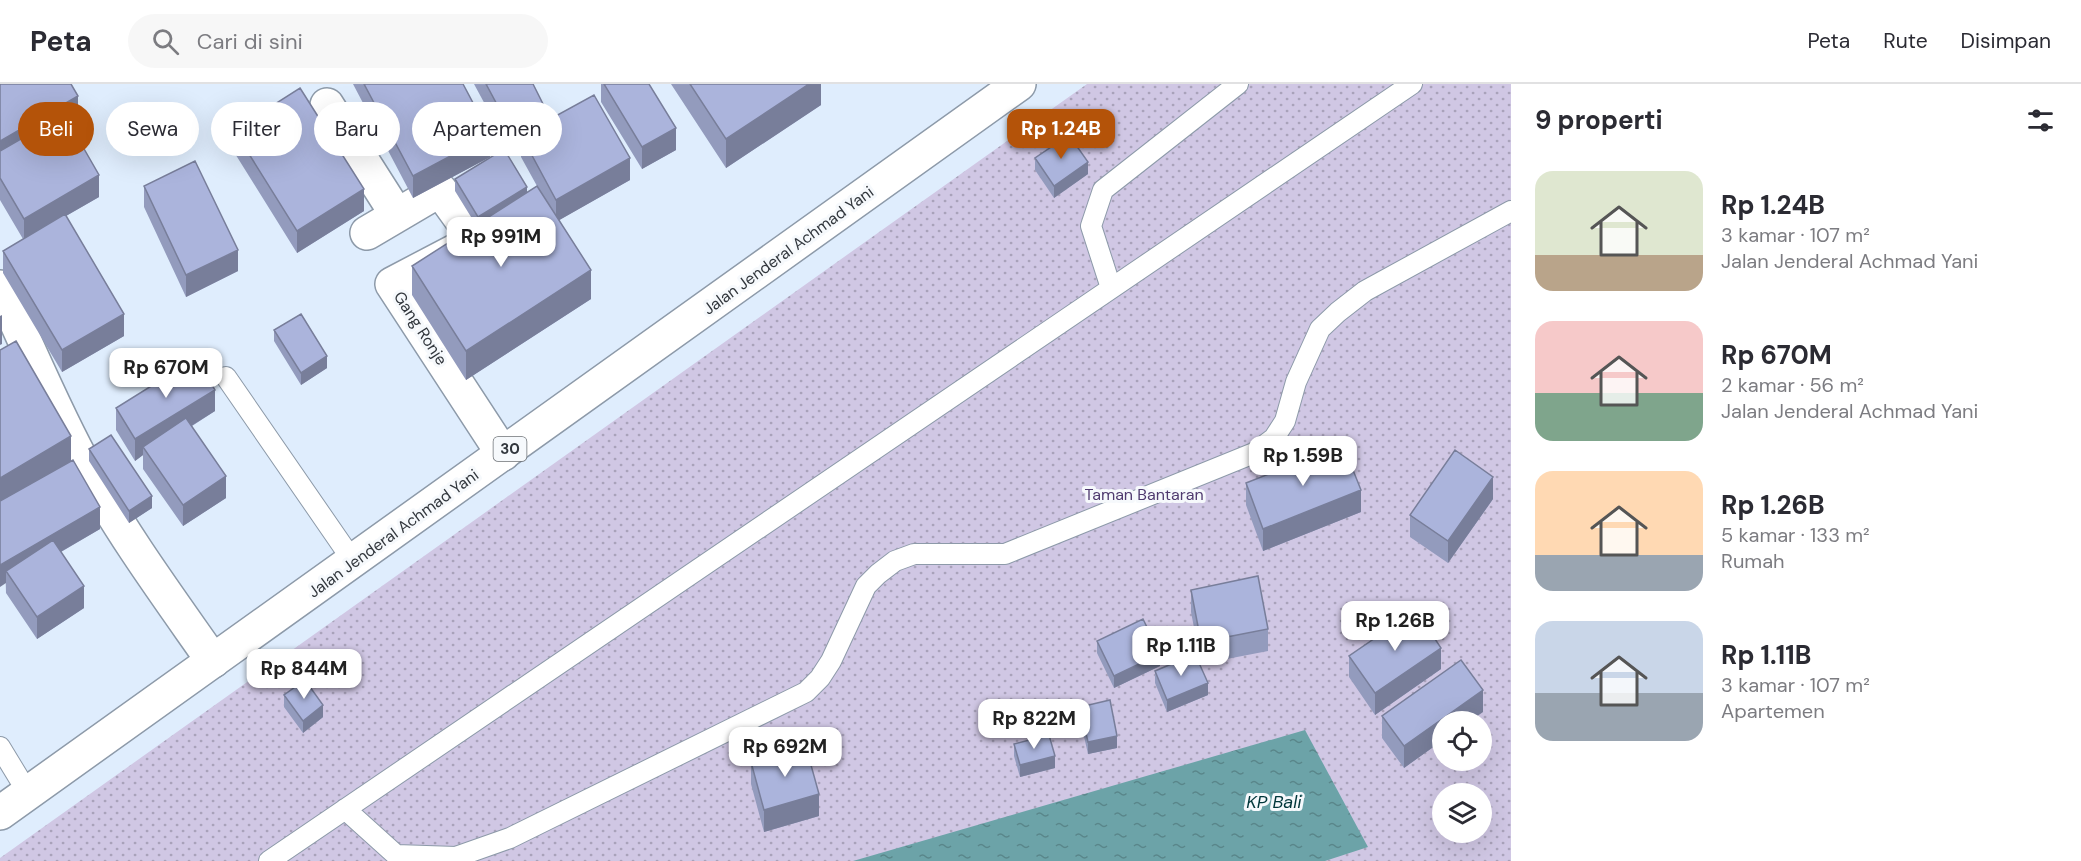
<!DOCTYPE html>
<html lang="id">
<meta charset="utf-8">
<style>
body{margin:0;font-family:"DM Sans",sans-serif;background:#f7f7f7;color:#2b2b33;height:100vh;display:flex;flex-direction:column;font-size:22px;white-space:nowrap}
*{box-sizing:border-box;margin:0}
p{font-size:20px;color:#7c7c81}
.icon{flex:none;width:33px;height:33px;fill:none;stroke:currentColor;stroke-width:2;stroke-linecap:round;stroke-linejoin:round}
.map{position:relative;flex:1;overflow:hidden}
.side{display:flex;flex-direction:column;background:#fff;width:570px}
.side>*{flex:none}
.hud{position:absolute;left:18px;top:18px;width:570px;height:54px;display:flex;gap:12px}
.tools{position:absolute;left:1432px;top:627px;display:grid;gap:12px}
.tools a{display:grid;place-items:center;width:60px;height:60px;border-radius:50%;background:#fff;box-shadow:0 6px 24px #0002;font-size:30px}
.price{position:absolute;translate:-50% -51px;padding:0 14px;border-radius:12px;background:#fff;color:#222;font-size:20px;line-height:39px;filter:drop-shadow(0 2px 3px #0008)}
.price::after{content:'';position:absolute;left:50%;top:36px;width:18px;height:14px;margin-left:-9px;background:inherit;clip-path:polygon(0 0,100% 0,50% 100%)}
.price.current{background:#b45309;color:#fff}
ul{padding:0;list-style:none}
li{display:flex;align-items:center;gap:18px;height:150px;padding:0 24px}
li span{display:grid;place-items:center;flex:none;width:168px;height:120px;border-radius:18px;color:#555}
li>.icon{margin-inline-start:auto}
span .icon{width:72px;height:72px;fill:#fffc;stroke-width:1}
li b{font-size:26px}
h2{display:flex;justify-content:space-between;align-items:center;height:72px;padding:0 24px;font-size:26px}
.tag{padding:0 21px;border-radius:27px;background:#fff;box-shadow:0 6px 24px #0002;font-size:21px;line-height:54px}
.tag.current{background:#b45309;color:#fff}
header{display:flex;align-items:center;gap:36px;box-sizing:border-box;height:84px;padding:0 30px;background:#fff;border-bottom:2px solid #e1e1e2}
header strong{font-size:28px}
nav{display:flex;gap:33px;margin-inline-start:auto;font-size:21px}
.search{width:420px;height:54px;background:#f7f7f7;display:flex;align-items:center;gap:15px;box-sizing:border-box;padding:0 21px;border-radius:33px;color:#7c7c81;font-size:22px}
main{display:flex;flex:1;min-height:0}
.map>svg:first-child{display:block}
</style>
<header>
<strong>Peta</strong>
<div class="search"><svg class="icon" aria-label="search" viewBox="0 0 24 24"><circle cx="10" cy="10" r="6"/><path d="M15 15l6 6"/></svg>Cari di sini</div>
<nav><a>Peta</a><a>Rute</a><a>Disimpan</a></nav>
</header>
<main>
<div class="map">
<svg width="1511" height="777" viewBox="0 0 1511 777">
<defs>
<pattern id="grass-dots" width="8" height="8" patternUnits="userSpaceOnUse" patternTransform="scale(1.5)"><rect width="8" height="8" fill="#d0c7e4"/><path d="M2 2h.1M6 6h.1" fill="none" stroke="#a9a2ba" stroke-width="1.8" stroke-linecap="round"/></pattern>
<pattern id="water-ripples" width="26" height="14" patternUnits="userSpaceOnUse" patternTransform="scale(1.5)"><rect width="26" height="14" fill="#6ca3a8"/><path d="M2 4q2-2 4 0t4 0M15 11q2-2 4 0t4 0" fill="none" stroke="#59868a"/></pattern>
</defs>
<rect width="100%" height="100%" fill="#dfedfd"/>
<!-- grass -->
<path fill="url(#grass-dots)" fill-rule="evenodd" d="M 1087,0 L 1511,0 L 1511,777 L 0,777 L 0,774 ZM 1443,638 L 1482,638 L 1482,676 L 1443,676 ZM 1443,710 L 1482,710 L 1482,748 L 1443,748 Z"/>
<!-- water -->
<path fill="url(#water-ripples)" d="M 1305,646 L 1368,763 L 1325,777 L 853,777 Z"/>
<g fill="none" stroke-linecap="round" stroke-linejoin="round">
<!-- service casing -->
<g stroke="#8d9aa9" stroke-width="22">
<path id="service" d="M 1111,204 L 1091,142 L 1103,106 L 1238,0
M 226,293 L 353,477
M 0,663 L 28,709
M 345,725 L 396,771 L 456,773 L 510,754 L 806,608 L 820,594 L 831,577 L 866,502 L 878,490 L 895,477 L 914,470 L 1005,470 L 1254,369 L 1274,354 L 1285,337 L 1296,298 L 1320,245 L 1338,228 L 1365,207 L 1511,127
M 269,777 L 1412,0"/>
</g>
<!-- minor casing -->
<g stroke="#8d9aa9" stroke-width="36">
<path id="minor" d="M 327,21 L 397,131
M 367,149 L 440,106 L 476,156 L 392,200 L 503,370
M 0,203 C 29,264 54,327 87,386 C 124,453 169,514 213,577"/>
</g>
<!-- trunk casing -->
<g stroke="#8d9aa9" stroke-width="36">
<path id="trunk" d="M 0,729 L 1019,0"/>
</g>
<!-- service -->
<use href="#service" stroke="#fff" stroke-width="20"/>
<!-- minor -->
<use href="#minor" stroke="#fff" stroke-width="33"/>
<!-- trunk -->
<use href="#trunk" stroke="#fff" stroke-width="33"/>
</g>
<!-- wall -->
<path fill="#939bbd" d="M 0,0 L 78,34 L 69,39 L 99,113 L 66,132 L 124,252 L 62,288 L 3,189 L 3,167 L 23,155 L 0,116 Z
M 353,0 L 463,0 L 490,73 L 413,114 Z
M 474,0 L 533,0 L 543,39 L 630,96 L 559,136 L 591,215 L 466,296 L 412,211 L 412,182 L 476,141 L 455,107 L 455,95 L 527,108 L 537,102 L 521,73 L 521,54 L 507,61 Z
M 601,0 L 649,0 L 676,66 L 642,85 L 601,18 Z
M 671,0 L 821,0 L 821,21 L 726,84 Z
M 234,46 L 364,127 L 297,169 L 234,68 Z
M 1035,74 L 1088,90 L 1054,114 L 1035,86 Z
M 144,102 L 238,187 L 186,213 L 144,123 Z
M 274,246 L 327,284 L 301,301 L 274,257 Z
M 0,266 L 71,377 L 100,445 L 61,468 L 84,524 L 37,555 L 6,509 Z
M 116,324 L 215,327 L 192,342 L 226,414 L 183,442 L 143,385 L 143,371 L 135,377 L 116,346 Z
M 89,365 L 152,424 L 129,439 L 89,377 Z
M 1246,399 L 1361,428 L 1263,467 L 1246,421 Z
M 1493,415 L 1448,479 L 1410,453 L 1410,431 Z
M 1191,506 L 1268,545 L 1268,567 L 1201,580 L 1191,528 Z
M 1097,557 L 1160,582 L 1114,604 L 1097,569 Z
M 1349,572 L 1441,585 L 1375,631 L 1349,593 Z
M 1155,587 L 1208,611 L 1167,628 L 1155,599 Z
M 284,611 L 323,633 L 303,649 L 284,623 Z
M 1080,623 L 1117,664 L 1088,670 L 1080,635 Z
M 1483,628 L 1443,638 L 1443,656 L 1404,684 L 1382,654 L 1382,632 Z
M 1014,660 L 1055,684 L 1020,693 L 1014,672 Z
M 751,678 L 819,732 L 764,748 L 751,700 Z"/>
<!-- shaded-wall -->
<path fill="#787e9a" d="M 809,0 L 821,0 L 821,21 L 726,84 L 726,55 Z
M 78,12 L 78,34 L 0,79 L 0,57 Z
M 543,20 L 543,42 L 521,51 L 521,54 L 507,61 L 507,39 Z
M 676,44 L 676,66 L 642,85 L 642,63 Z
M 490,51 L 490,73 L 413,114 L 413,92 Z
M 630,74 L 630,96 L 556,138 L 556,116 Z
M 1088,78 L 1088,90 L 1054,114 L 1054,102 Z
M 99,91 L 99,113 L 24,156 L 24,135 Z
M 527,103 L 527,115 L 478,145 L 478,133 Z
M 364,105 L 364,127 L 297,169 L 297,147 Z
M 238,166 L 238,187 L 186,213 L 186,191 Z
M 591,186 L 591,215 L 466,296 L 466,267 Z
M 124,230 L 124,252 L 62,288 L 62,266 Z
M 2,231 L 2,260 L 0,261 L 0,232 Z
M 327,272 L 327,284 L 301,301 L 301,289 Z
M 215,306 L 215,327 L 148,369 L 143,363 L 143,371 L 135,377 L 135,355 Z
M 71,352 L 71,381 L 0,423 L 0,394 Z
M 226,392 L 226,414 L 183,442 L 183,421 Z
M 1493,393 L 1493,415 L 1448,479 L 1448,457 Z
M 1361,406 L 1361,428 L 1263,467 L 1263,445 Z
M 152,412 L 152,424 L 129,439 L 129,427 Z
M 100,423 L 100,445 L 12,496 L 6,487 L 6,499 L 0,503 L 0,481 Z
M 84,502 L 84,524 L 37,555 L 37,533 Z
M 1441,564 L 1441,585 L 1375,631 L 1375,609 Z
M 1160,570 L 1160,582 L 1114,604 L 1114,592 Z
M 1208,599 L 1208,611 L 1167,628 L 1167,616 Z
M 1483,606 L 1483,628 L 1469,638 L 1443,638 L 1443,656 L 1404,684 L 1404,662 Z
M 323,621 L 323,633 L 303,649 L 303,637 Z
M 1117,652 L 1117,664 L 1088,670 L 1088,658 Z
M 1055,672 L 1055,684 L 1020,693 L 1020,681 Z
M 819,710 L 819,732 L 764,748 L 764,726 Z"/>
<!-- building -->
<path fill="#abb4dc" stroke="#787e9a" stroke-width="1.5" d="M 0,0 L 71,0 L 78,12 L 0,57 Z
M 364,0 L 463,0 L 490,51 L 413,92 Z
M 486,0 L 533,0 L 543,20 L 507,39 Z
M 604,0 L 649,0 L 676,44 L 642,63 Z
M 690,0 L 809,0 L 726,55 Z
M 300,4 L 364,105 L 297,147 L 234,46 Z
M 594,11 L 630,74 L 556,116 L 521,51 Z
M 64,30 L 99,91 L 24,135 L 0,94 L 0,67 Z
M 1069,51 L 1088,78 L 1054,102 L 1035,74 Z
M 504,65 L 527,103 L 478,133 L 455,95 Z
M 195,77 L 238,166 L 186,191 L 144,102 Z
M 537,102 L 591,186 L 466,267 L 412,182 Z
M 65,130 L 124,230 L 62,266 L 3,167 Z
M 301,230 L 327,272 L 301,289 L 274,246 Z
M 16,257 L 71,352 L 0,394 L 0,266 Z
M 196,274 L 215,306 L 135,355 L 116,324 Z
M 186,334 L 226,392 L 183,421 L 143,363 Z
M 111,351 L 152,412 L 129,427 L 89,365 Z
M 1343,361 L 1361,406 L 1263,445 L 1246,399 Z
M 1455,366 L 1493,393 L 1448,457 L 1410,431 Z
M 73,376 L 100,423 L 0,481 L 0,417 Z
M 53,456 L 84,502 L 37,533 L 6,487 Z
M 1258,492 L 1268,545 L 1201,558 L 1191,506 Z
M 1416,526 L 1441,564 L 1375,609 L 1349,572 Z
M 1143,535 L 1160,570 L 1114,592 L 1097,557 Z
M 1195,570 L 1208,599 L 1167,616 L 1155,587 Z
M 1461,576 L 1483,606 L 1404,662 L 1382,632 Z
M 305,596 L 323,621 L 303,637 L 284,611 Z
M 1110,616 L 1117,652 L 1088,658 L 1080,623 Z
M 1049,651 L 1055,672 L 1020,681 L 1014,660 Z
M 806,663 L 819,710 L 764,726 L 751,678 Z"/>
<g text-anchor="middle" stroke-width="6" stroke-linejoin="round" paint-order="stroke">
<!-- shield labels -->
<rect fill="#f6f9fc" stroke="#6d7176" stroke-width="1.5" x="493.5" y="353" width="33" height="24" rx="4.5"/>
<g font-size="15" font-weight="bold" fill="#32373d">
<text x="510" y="370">30</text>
</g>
<!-- street labels -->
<g font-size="16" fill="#32373d" stroke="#f6f9fc">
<text transform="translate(788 166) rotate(-36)" y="6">Jalan Jenderal Achmad Yani</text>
<text transform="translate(421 244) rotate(57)" y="6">Gang Ronje</text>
<text transform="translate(393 449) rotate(-36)" y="6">Jalan Jenderal Achmad Yani</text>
</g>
<!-- park labels -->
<g font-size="16" fill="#4f3a6f" stroke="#f6f9fc">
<text x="1144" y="416">Taman Bantaran</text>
</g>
<!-- water labels -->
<g font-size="18" font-style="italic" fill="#00363a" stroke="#f6f9fc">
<text x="1274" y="724">KP Bali</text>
</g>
</g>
</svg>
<div class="tools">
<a><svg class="icon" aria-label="locate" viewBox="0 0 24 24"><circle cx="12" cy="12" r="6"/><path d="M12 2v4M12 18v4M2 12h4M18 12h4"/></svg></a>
<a><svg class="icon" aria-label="layers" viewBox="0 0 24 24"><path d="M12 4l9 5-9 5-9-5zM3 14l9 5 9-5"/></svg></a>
</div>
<b class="price current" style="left:1061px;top:76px">Rp 1.24B</b>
<b class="price" style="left:501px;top:184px">Rp 991M</b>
<b class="price" style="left:166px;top:315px">Rp 670M</b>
<b class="price" style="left:1303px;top:403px">Rp 1.59B</b>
<b class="price" style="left:1395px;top:568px">Rp 1.26B</b>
<b class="price" style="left:1181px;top:593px">Rp 1.11B</b>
<b class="price" style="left:304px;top:616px">Rp 844M</b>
<b class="price" style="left:1034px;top:666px">Rp 822M</b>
<b class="price" style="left:785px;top:694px">Rp 692M</b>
<div class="hud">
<a class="tag current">Beli</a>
<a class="tag">Sewa</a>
<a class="tag">Filter</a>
<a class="tag">Baru</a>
<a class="tag">Apartemen</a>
</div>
</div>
<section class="side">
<h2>9 properti<svg class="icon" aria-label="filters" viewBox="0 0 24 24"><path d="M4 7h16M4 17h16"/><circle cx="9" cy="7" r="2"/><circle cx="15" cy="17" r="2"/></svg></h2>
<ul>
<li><span style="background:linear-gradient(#dfe7d0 70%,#b9a48a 0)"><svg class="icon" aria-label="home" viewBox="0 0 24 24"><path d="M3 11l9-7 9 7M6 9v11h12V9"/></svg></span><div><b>Rp 1.24B</b><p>3 kamar · 107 m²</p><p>Jalan Jenderal Achmad Yani</p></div></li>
<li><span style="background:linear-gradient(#f6c9c9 60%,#7fa58c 0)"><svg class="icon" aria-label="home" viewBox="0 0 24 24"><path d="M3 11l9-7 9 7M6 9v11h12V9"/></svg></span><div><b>Rp 670M</b><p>2 kamar · 56 m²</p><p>Jalan Jenderal Achmad Yani</p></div></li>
<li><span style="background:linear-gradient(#ffd9b3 70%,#9aa5b1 0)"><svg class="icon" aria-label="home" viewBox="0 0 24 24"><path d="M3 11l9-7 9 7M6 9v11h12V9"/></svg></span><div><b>Rp 1.26B</b><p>5 kamar · 133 m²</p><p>Rumah</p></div></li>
<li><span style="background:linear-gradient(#c9d6e8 60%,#9aa5b1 0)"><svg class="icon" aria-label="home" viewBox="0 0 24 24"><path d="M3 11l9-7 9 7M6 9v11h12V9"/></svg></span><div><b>Rp 1.11B</b><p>3 kamar · 107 m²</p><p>Apartemen</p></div></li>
</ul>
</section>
</main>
